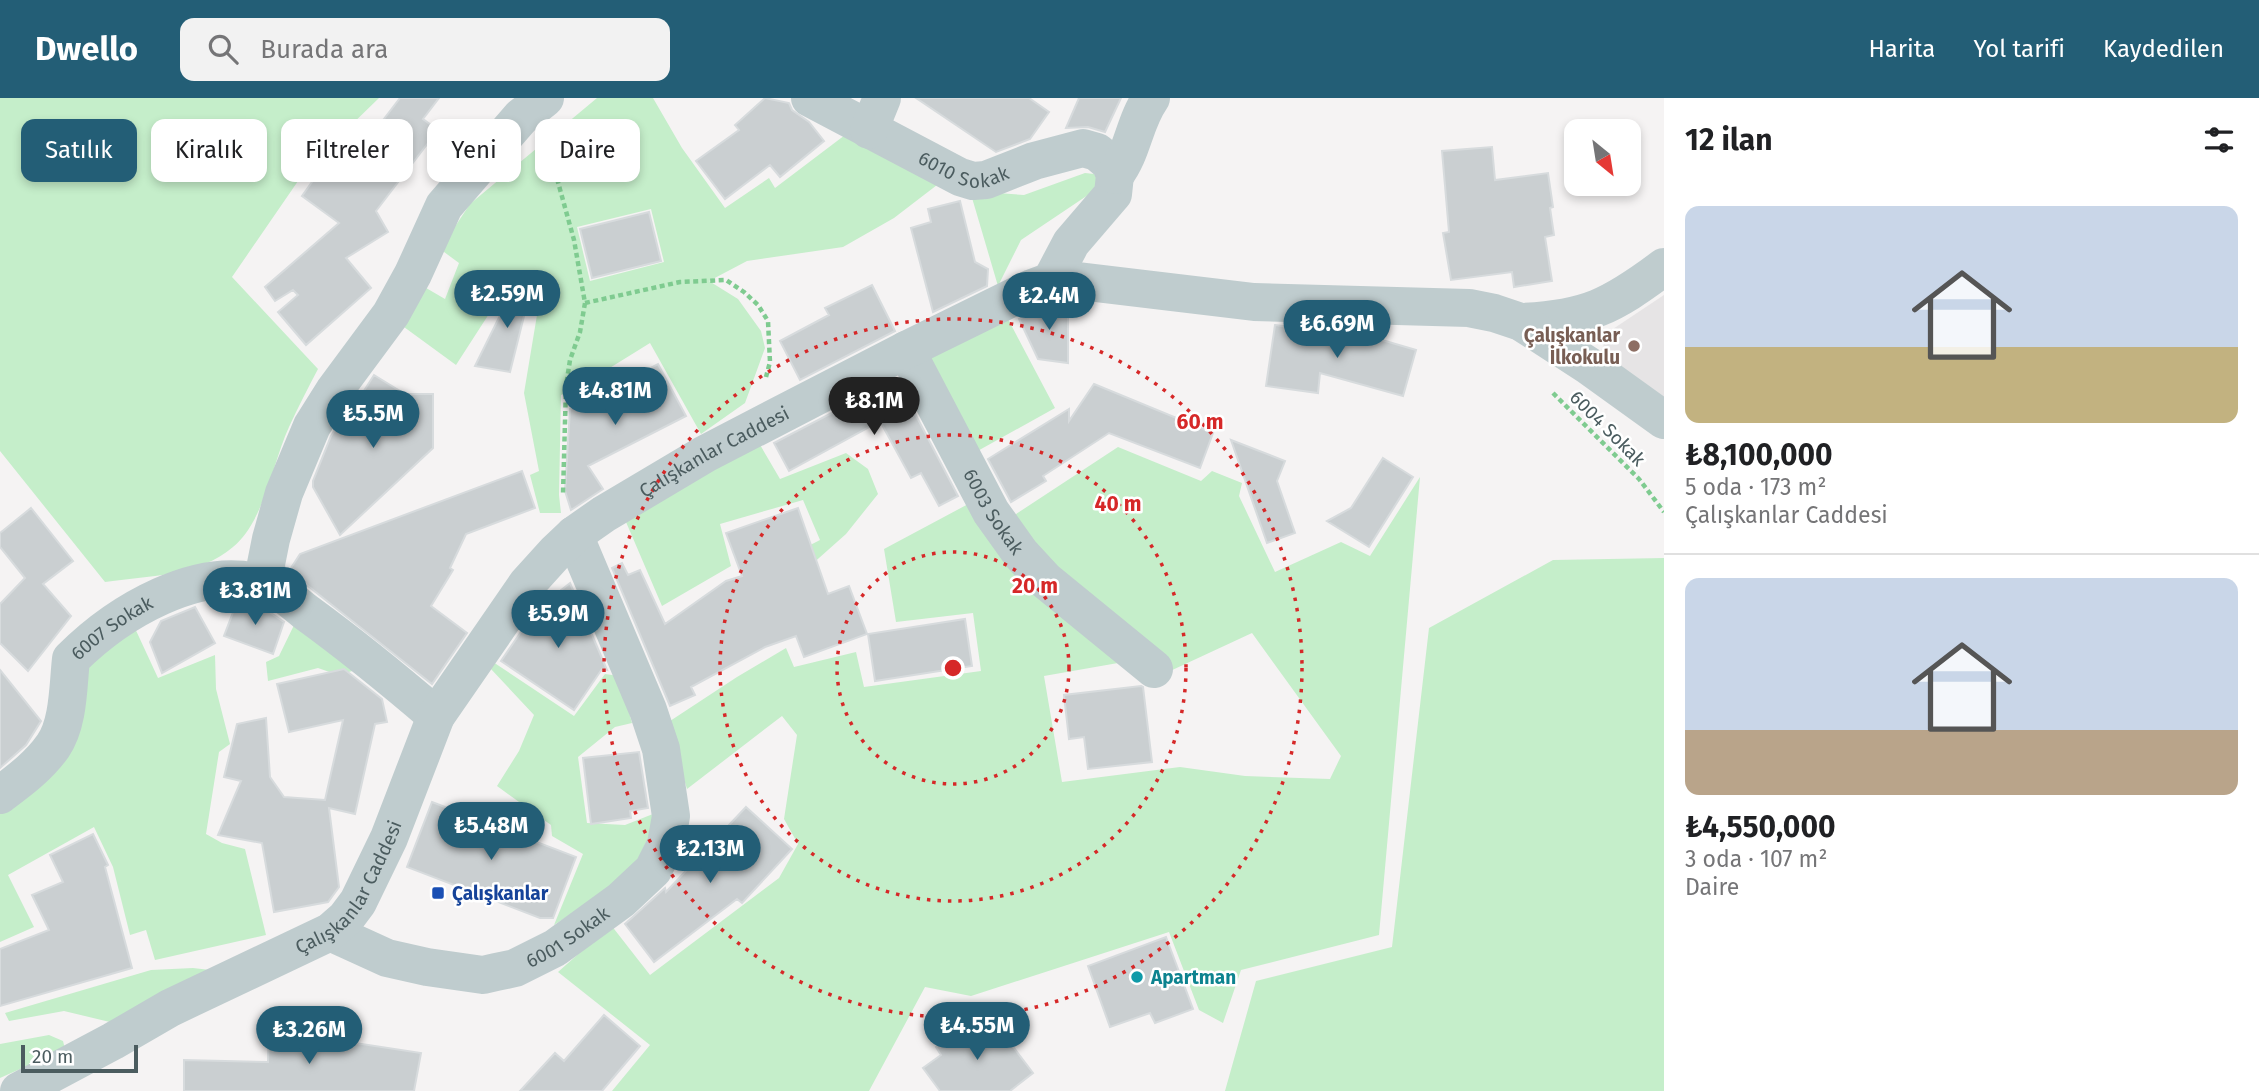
<!DOCTYPE html>
<html lang="tr">
<meta charset="utf-8">
<style>
body{margin:0;font-family:"Fira Sans",sans-serif;background:#f2f2f2;color:#202124;height:100vh;display:flex;flex-direction:column;font-size:26px;white-space:nowrap}
*{box-sizing:border-box;margin:0}
p{font-size:23px;color:#757577}
.icon{flex:none;width:38px;height:38px;fill:none;stroke:currentColor;stroke-width:2;stroke-linecap:round;stroke-linejoin:round}
.map{position:relative;flex:1;overflow:hidden}
.side{display:flex;flex-direction:column;background:#fff;width:595px}
.side>*{flex:none}
.guide{position:absolute;left:21px;top:21px;width:665px;height:63px;display:flex;gap:14px}
.needle{width:46px;rotate:150deg}
.buttons{position:absolute;left:1564px;top:21px;display:grid;gap:14px}
.buttons a{display:grid;place-items:center;width:77px;height:77px;border-radius:14px;background:#fff;box-shadow:0 4px 10px #0003;font-size:35px}
.scale{position:absolute;left:21px;bottom:18px;width:117px;box-sizing:border-box;padding-left:7px;border:4px solid #4b5c5f;border-top:0;font-size:19px;line-height:24px;white-space:nowrap;color:#4b5c5f;-webkit-text-stroke:5px #fff;paint-order:stroke}
.price{position:absolute;translate:-50% -60px;padding:0 16px;border-radius:24px;background:#235e76;color:#fff;font-size:23px;line-height:46px;filter:drop-shadow(0 2px 4px #0008)}
.price::after{content:'';position:absolute;left:50%;top:42px;width:21px;height:16px;margin-left:-10px;background:inherit;clip-path:polygon(0 0,100% 0,50% 100%)}
.price.active{background:#222;color:#fff}
ul{padding:0;list-style:none}
li{display:grid;align-content:center;gap:14px;height:371px;padding:0 21px}
li+li{border-top:2px solid #e0e0e0}
li span{display:grid;place-items:center;height:217px;border-radius:14px;color:#555}
li>.icon{margin-inline-start:auto}
span .icon{width:126px;height:126px;fill:#fffc;stroke-width:1}
li b{font-size:30px}
h2{display:flex;justify-content:space-between;align-items:center;height:84px;padding:0 21px;font-size:30px}
.chip{padding:0 24px;border-radius:14px;background:#fff;box-shadow:0 4px 10px #0003;font-size:24px;line-height:63px}
.chip.active{background:#235e76;color:#fff}
header{display:flex;align-items:center;gap:42px;box-sizing:border-box;height:98px;padding:0 35px;background:#235e76;color:#fff}
header strong{font-size:33px}
nav{display:flex;gap:38px;margin-inline-start:auto;font-size:24px}
.search{width:490px;height:63px;background:#f2f2f2;display:flex;align-items:center;gap:18px;box-sizing:border-box;padding:0 24px;border-radius:14px;color:#757577;font-size:26px}
main{display:flex;flex:1;min-height:0}
.map>svg:first-child{display:block}
</style>
<header>
<strong>Dwello</strong>
<div class="search"><svg class="icon" aria-label="search" viewBox="0 0 24 24"><circle cx="10" cy="10" r="6"/><path d="M15 15l6 6"/></svg>Burada ara</div>
<nav><a>Harita</a><a>Yol tarifi</a><a>Kaydedilen</a></nav>
</header>
<main>
<div class="map">
<svg width="1664" height="993" viewBox="0 0 1664 993">
<rect width="100%" height="100%" fill="#f5f3f3"/>
<!-- education -->
<path fill="#e6e4e5" d="M 1664,197 L 1664,312 L 1596,264 L 1610,233 Z"/>
<!-- green -->
<path fill="#c5eeca" fill-rule="evenodd" d="M 0,0 L 379,0 L 307,70 L 232,179 L 318,271 C 308,290 298,309 289,329 C 272,366 265,422 233,449 C 200,478 147,478 105,484 L 0,353 Z
M 597,0 L 653,0 L 682,50 L 725,110 L 769,80 L 775,90 L 845,37 L 937,87 L 894,120 L 843,149 L 747,163 L 709,183 L 738,201 L 761,233 L 765,250 L 745,305 L 701,336 L 650,245 L 571,294 L 561,297 L 559,397 L 561,415 L 540,415 L 530,377 L 539,373 L 524,295 L 538,211 L 507,188 L 456,267 L 404,229 L 421,187 L 445,201 L 459,165 L 440,151 L 470,106 ZM 651,111 L 664,164 L 590,183 L 577,129 Z
M 1085,75 L 1094,76 L 1099,84 L 1091,95 L 1021,142 L 998,188 L 970,93 L 1024,97 Z
M 1008,221 L 1055,310 L 974,355 L 925,263 Z
M 759,345 L 780,381 L 846,355 L 868,371 L 878,396 L 846,436 L 792,484 L 783,461 L 820,442 L 803,402 L 720,426 L 731,468 L 662,508 L 626,424 Z
M 1118,349 L 1201,383 L 1212,373 L 1242,385 L 1239,398 L 1275,474 L 1341,444 L 1370,458 L 1420,379 L 1379,837 L 1241,872 L 1223,925 L 1199,912 L 1169,834 L 971,898 L 925,889 L 869,993 L 612,993 L 650,947 L 558,874 L 611,827 L 650,877 L 779,780 L 798,746 L 784,721 L 797,637 L 782,618 L 687,691 L 667,625 L 737,579 L 786,550 L 794,569 L 856,554 L 864,589 L 981,573 L 973,515 L 896,524 L 884,451 L 972,404 L 1118,565 L 1044,578 L 1062,684 L 1180,669 L 1245,678 L 1330,681 L 1341,658 L 1252,535 L 1168,574 L 1055,476 L 1013,418 Z
M 1664,460 L 1664,993 L 1225,993 L 1256,883 L 1392,849 L 1429,530 L 1553,462 Z
M 297,521 L 363,570 L 338,577 L 318,570 L 268,583 L 266,564 L 279,558 Z
M 133,526 L 158,580 L 215,557 L 216,591 L 230,646 L 219,654 L 206,736 L 222,745 L 245,751 L 266,837 L 155,862 L 146,832 L 130,837 L 113,769 L 94,729 L 8,777 L 34,829 L 0,844 L 0,708 L 82,582 L 96,554 Z
M 493,564 L 574,618 L 605,576 L 619,578 L 632,625 L 615,629 L 578,659 L 587,725 L 625,727 L 653,716 L 655,725 L 630,778 L 554,827 L 583,756 L 552,738 L 551,727 L 497,688 L 519,653 L 534,617 L 490,570 Z
M 193,870 L 210,872 L 114,925 L 64,913 L 9,923 L 5,915 L 151,872 Z
M 49,937 L 63,943 L 65,951 L 0,980 L 0,946 Z"/>
<!-- building -->
<path fill="#cacfd1" stroke="#d7dbdd" stroke-width="2" d="M 400,0 L 439,0 L 423,21 L 438,32 L 376,113 L 388,134 L 346,160 L 371,190 L 306,247 L 278,214 L 298,197 L 293,192 L 275,203 L 265,189 L 339,125 L 302,98 L 322,70 L 338,81 Z
M 765,0 L 789,5 L 792,12 L 809,24 L 824,43 L 780,79 L 770,67 L 725,101 L 696,63 L 739,32 L 735,27 Z
M 916,0 L 1029,0 L 1049,14 L 1030,41 L 996,54 Z
M 1079,0 L 1121,0 L 1105,34 L 1088,29 L 1066,30 Z
M 1492,49 L 1495,82 L 1548,75 L 1553,109 L 1550,110 L 1554,137 L 1545,139 L 1552,183 L 1514,189 L 1512,174 L 1451,182 L 1443,135 L 1449,134 L 1442,53 Z
M 960,103 L 975,164 L 988,171 L 987,188 L 933,214 L 911,130 L 931,124 L 928,111 Z
M 649,114 L 661,163 L 592,180 L 580,131 Z
M 520,177 L 533,182 L 510,274 L 475,268 Z
M 872,187 L 895,233 L 800,282 L 780,243 L 829,217 L 825,210 Z
M 1068,204 L 1068,265 L 1038,261 L 1019,221 L 1038,211 Z
M 1275,227 L 1347,236 L 1348,232 L 1416,252 L 1403,298 L 1320,275 L 1318,295 L 1266,288 Z
M 658,266 L 686,318 L 588,368 L 603,391 L 571,412 L 565,393 L 570,311 Z
M 374,277 L 405,296 L 433,296 L 433,350 L 340,437 L 313,389 L 313,383 L 331,338 L 350,308 L 353,310 Z
M 897,281 L 958,398 L 939,408 L 921,375 L 911,380 L 880,323 L 789,373 L 774,345 Z
M 1094,286 L 1213,335 L 1200,370 L 1109,335 L 1043,378 L 1046,383 L 1011,404 L 988,361 L 1069,311 L 1069,323 Z
M 1231,342 L 1285,363 L 1277,383 L 1295,435 L 1267,445 Z
M 1383,360 L 1413,379 L 1369,449 L 1327,423 L 1351,410 Z
M 522,373 L 535,410 L 466,436 L 450,470 L 453,472 L 431,508 L 467,535 L 432,586 L 289,473 L 300,456 Z
M 31,410 L 73,463 L 43,486 L 71,518 L 28,573 L 0,545 L 0,506 L 25,480 L 0,449 L 0,435 Z
M 798,410 L 828,496 L 849,488 L 867,536 L 804,559 L 796,538 L 765,549 L 691,589 L 695,597 L 670,608 L 612,470 L 622,465 L 628,477 L 640,472 L 665,526 L 726,483 L 742,478 L 726,435 Z
M 570,485 L 607,572 L 602,571 L 574,612 L 501,563 L 536,512 Z
M 237,504 L 262,509 L 284,524 L 273,556 L 224,538 Z
M 195,509 L 215,545 L 162,575 L 150,544 L 161,523 Z
M 965,521 L 972,568 L 875,583 L 868,536 Z
M 344,571 L 382,601 L 387,624 L 375,626 L 355,716 L 329,710 L 339,789 L 328,804 L 274,814 L 262,745 L 218,737 L 241,683 L 224,679 L 237,626 L 266,620 L 270,679 L 284,699 L 325,702 L 343,622 L 289,634 L 277,586 Z
M 0,572 L 41,623 L 26,647 L 0,670 Z
M 1141,588 L 1143,589 L 1152,664 L 1088,671 L 1084,639 L 1069,641 L 1064,597 Z
M 639,654 L 648,710 L 630,713 L 631,720 L 591,726 L 583,660 Z
M 432,704 L 576,759 L 553,820 L 540,820 L 407,769 Z
M 746,709 L 792,751 L 742,805 L 737,801 L 654,864 L 625,826 L 665,790 L 666,794 Z
M 93,736 L 108,767 L 105,769 L 132,870 L 0,908 L 0,851 L 49,832 L 32,797 L 63,784 L 50,757 Z
M 1166,839 L 1193,911 L 1155,925 L 1150,915 L 1110,929 L 1088,868 Z
M 980,916 L 1002,945 L 1008,942 L 1033,975 L 1010,993 L 940,993 L 923,970 L 941,957 L 936,949 Z
M 604,917 L 640,948 L 602,993 L 520,993 L 555,955 L 564,963 Z
M 332,925 L 329,941 L 421,955 L 414,993 L 184,993 L 184,962 L 268,964 L 269,926 Z"/>
<g fill="none" stroke-linecap="round" stroke-linejoin="round">
<!-- path -->
<path stroke="#7fcb90" stroke-width="4.5" stroke-dasharray="5 3.5" stroke-linecap="butt" d="M 548,48 L 574,142 L 585,205 L 580,234 L 570,262 L 566,288 L 563,396
M 585,205 L 680,184 L 726,182 L 744,194 L 758,207 L 768,223 L 770,264 L 766,279
M 1553,295 L 1639,381 L 1664,414"/>
<!-- minor -->
<g stroke="#bfccce" stroke-width="38">
<path id="s1" d="M 810,0 L 960,79 L 973,83 L 986,82 L 1034,63 L 1083,50 L 1097,54 L 1110,65 L 1115,77 L 1113,96 L 1071,145 L 1051,183"/>
<path d="M 869,32 L 882,0"/>
<path d="M 1115,77 C 1133,54 1134,24 1151,0"/>
<path d="M 1521,224 C 1587,221 1612,208 1664,169"/>
<path id="s2" d="M 906,252 L 991,414 L 1021,456 L 1045,482 L 1154,571"/>
<path d="M 271,489 L 267,479 L 266,466 L 271,441 L 284,395 L 312,328 L 334,293 L 391,216 L 413,176 L 444,108 L 521,19 L 545,0"/>
<path id="s3" d="M 0,697 C 20,682 39,668 53,648 C 69,625 68,587 71,561 C 117,515 200,464 267,487 C 281,492 295,506 307,515 C 351,547 394,582 436,618"/>
<path id="s4" d="M 330,834 L 387,860 L 427,869 L 483,877 L 496,874 L 515,870 L 555,850 L 621,802 L 653,772 L 666,746 L 671,718 L 661,651 L 648,612 L 574,437"/>
<path id="s5" d="M 19,993 L 113,943 L 170,910 L 330,834 L 346,820 L 358,804 L 389,740 L 436,618 L 527,486 L 556,454 L 574,437 L 604,416 L 705,356 L 906,252 L 1032,190 L 1051,183 L 1070,182 L 1254,204 L 1469,210 L 1494,215 L 1521,224 L 1589,268 L 1664,322"/>
</g>
</g>
<!-- distance rings -->
<g fill="none" stroke="#d62828" stroke-width="3.5" stroke-dasharray="3.5 7">
<circle cx="953" cy="570" r="116"/>
<circle cx="953" cy="570" r="233"/>
<circle cx="953" cy="570" r="349"/>
</g>
<!-- markers -->
<circle fill="#8d6e63" stroke="#fff" stroke-width="2.5" cx="1634" cy="248" r="7"/>
<rect fill="#1a4fb4" stroke="#fff" stroke-width="2.5" x="431" y="788" width="14" height="14" rx="3.5"/>
<circle fill="#0f9aa8" stroke="#fff" stroke-width="2.5" cx="1137" cy="879" r="7"/>
<g text-anchor="middle" stroke-width="5" stroke-linejoin="round" paint-order="stroke">
<!-- street labels -->
<g font-size="19" fill="#4b5c5f" stroke="#fff">
<text dy="7" stroke="none"><textPath href="#s1" startOffset="172">6010 Sokak</textPath></text>
<text transform="translate(1608 330) rotate(45)" y="7">6004 Sokak</text>
<text dy="7" stroke="none"><textPath href="#s5" startOffset="984">Çalışkanlar Caddesi</textPath></text>
<text dy="7" stroke="none"><textPath href="#s2" startOffset="184">6003 Sokak</textPath></text>
<text dy="7" stroke="none"><textPath href="#s3" startOffset="214">6007 Sokak</textPath></text>
<text dy="7" stroke="none"><textPath href="#s5" startOffset="396">Çalışkanlar Caddesi</textPath></text>
<text dy="7" stroke="none"><textPath href="#s4" startOffset="254">6001 Sokak</textPath></text>
</g>
<!-- education labels -->
<g font-size="19" font-weight="bold" fill="#785e54" stroke="#fff" text-anchor="end">
<text x="1620" y="244">Çalışkanlar<tspan x="1620" dy="22">İlkokulu</tspan></text>
</g>
<!-- transit labels -->
<g font-size="19" font-weight="bold" fill="#164399" stroke="#fff" text-anchor="start">
<text x="452" y="802">Çalışkanlar</text>
</g>
<!-- culture labels -->
<g font-size="19" font-weight="bold" fill="#0d838f" stroke="#fff" text-anchor="start">
<text x="1151" y="886">Apartman</text>
</g>
</g>
<circle cx="953" cy="570" r="10" fill="#d62828" stroke="#fff" stroke-width="3.5"/>
<g font-size="21" text-anchor="middle" font-weight="bold" fill="#d62828" stroke="#fff" stroke-width="5" stroke-linejoin="round" paint-order="stroke">
<text x="1200" y="331">60 m</text>
<text x="1118" y="413">40 m</text>
<text x="1035" y="495">20 m</text>
</g>
</svg>
<div class="buttons">
<a><svg class="needle" viewBox="-14 -14 28 28"><path d="M0-13l5 13h-10z" fill="#e53935"/><path d="M0 13l5-13h-10z" fill="#757577"/></svg></a>
</div>
<div class="scale">20 m</div>
<b class="price" style="left:507px;top:232px">₺2.59M</b>
<b class="price" style="left:1049px;top:234px">₺2.4M</b>
<b class="price" style="left:1337px;top:262px">₺6.69M</b>
<b class="price" style="left:615px;top:329px">₺4.81M</b>
<b class="price active" style="left:874px;top:339px">₺8.1M</b>
<b class="price" style="left:373px;top:352px">₺5.5M</b>
<b class="price" style="left:255px;top:529px">₺3.81M</b>
<b class="price" style="left:558px;top:552px">₺5.9M</b>
<b class="price" style="left:491px;top:764px">₺5.48M</b>
<b class="price" style="left:710px;top:787px">₺2.13M</b>
<b class="price" style="left:977px;top:964px">₺4.55M</b>
<b class="price" style="left:309px;top:968px">₺3.26M</b>
<div class="guide">
<a class="chip active">Satılık</a>
<a class="chip">Kiralık</a>
<a class="chip">Filtreler</a>
<a class="chip">Yeni</a>
<a class="chip">Daire</a>
</div>
</div>
<section class="side">
<h2>12 ilan<svg class="icon" aria-label="filters" viewBox="0 0 24 24"><path d="M4 7h16M4 17h16"/><circle cx="9" cy="7" r="2"/><circle cx="15" cy="17" r="2"/></svg></h2>
<ul>
<li><span style="background:linear-gradient(#c9d6e8 65%,#c2b280 0)"><svg class="icon" aria-label="home" viewBox="0 0 24 24"><path d="M3 11l9-7 9 7M6 9v11h12V9"/></svg></span><div><b>₺8,100,000</b><p>5 oda · 173 m²</p><p>Çalışkanlar Caddesi</p></div></li>
<li><span style="background:linear-gradient(#c9d6e8 70%,#b9a48a 0)"><svg class="icon" aria-label="home" viewBox="0 0 24 24"><path d="M3 11l9-7 9 7M6 9v11h12V9"/></svg></span><div><b>₺4,550,000</b><p>3 oda · 107 m²</p><p>Daire</p></div></li>
</ul>
</section>
</main>
